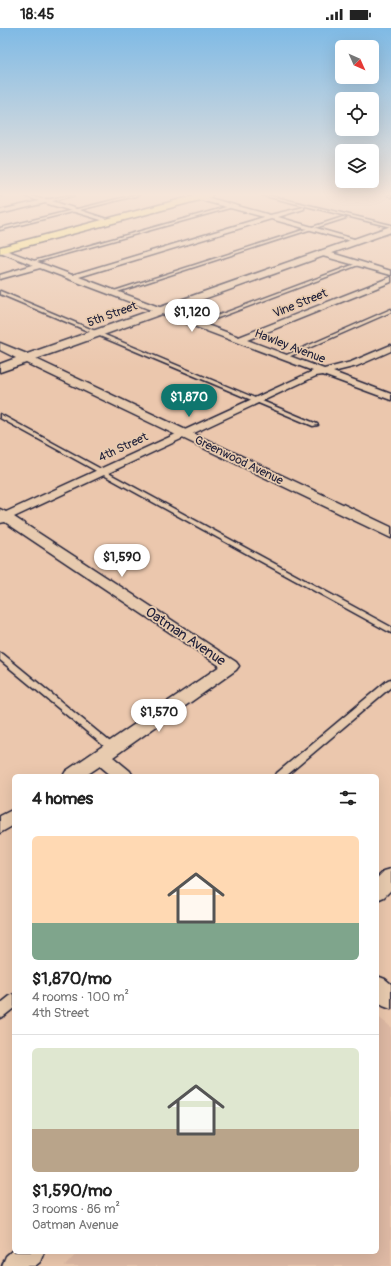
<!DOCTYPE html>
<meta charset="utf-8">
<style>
body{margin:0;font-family:Pangolin,sans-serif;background:#f6f6f6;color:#222;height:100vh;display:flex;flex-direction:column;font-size:15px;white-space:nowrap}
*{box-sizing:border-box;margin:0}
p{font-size:13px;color:#767676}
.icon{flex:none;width:22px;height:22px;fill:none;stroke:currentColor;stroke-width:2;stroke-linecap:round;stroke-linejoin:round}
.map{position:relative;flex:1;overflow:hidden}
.panel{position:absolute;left:12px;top:746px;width:367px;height:480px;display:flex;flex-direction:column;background:#fff;border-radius:6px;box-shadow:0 4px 16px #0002}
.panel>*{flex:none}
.needle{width:26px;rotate:135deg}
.controls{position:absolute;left:335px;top:12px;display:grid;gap:8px}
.controls a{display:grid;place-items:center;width:44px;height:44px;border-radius:6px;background:#fff;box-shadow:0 4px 16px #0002;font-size:20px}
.price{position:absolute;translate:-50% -34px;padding:0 9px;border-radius:14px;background:#fff;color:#222;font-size:13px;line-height:26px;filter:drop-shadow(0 1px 2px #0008)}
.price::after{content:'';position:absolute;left:50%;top:24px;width:12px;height:9px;margin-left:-6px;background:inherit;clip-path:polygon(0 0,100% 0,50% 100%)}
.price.selected{background:#0f766e;color:#fff}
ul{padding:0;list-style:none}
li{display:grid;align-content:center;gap:8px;height:212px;padding:0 20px}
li+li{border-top:1px solid #e0e0e0}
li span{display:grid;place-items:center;height:124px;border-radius:6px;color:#555}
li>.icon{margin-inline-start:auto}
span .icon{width:72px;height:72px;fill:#fffc;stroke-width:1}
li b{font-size:17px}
h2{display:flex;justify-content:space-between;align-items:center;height:48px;padding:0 20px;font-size:17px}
.status{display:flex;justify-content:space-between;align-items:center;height:28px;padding:0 20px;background:#fff;direction:ltr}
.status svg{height:11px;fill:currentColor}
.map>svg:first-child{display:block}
</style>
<div class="status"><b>18:45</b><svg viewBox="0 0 49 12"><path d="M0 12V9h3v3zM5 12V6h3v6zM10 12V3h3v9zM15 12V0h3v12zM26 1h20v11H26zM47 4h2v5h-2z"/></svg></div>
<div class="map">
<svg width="391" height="1238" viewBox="0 0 391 1238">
<rect width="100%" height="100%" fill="#ebc7ad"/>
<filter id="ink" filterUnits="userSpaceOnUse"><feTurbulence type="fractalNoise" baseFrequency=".025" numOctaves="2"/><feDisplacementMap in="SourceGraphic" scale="8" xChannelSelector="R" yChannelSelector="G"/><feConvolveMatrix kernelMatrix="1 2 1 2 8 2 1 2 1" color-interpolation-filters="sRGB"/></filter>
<g filter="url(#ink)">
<!-- built -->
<path fill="#deb9a4" d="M 377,988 L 391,999 L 391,1238 L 65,1238 L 78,1224 L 377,1224 Z"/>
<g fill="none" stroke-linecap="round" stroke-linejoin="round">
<!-- service casing -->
<g stroke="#22223b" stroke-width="3">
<path id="service" d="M 0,167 L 2,167 L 1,168 Z
M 134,167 L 139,167 L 0,202 L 0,200 Z
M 261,167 L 267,167 L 391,197 L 391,199 Z
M 388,167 L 391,167 L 391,169 Z
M 230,178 L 233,179 L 33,235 L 30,234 Z
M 343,189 L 346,190 L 114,265 L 111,264 Z
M 358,235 L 361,236 L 199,297 L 195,296 Z
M 0,263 L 317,396 L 318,397 L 313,398 L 0,266 Z
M 391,281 L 391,284 L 286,330 L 282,329 Z
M 0,386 L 391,599 L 391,605 L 0,390 Z
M 0,625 L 3,626 L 115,718 L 117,720 L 115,722 L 109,722 L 0,632 Z
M 391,651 L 391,659 L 286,748 L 275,748 L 277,745 L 388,652 Z
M 14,966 L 14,980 L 4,988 L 0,990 L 0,976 L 10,968 Z"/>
</g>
<!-- minor casing -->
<g stroke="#22223b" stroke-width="3">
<path id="minor" d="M 22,167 C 31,167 37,171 45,171 C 52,172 65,167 75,167 L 52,173 L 113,193 L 108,194 L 45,175 L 0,186 L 0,182 L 39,173 Z
M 191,167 L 199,167 L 270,187 L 304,179 L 304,181 L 278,189 L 361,213 L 358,215 L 271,191 L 79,249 L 239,309 L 391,249 L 391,254 L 247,312 L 324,341 L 351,334 L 391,317 L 391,323 L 357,338 L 333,344 L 391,366 L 391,372 L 323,347 L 316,348 L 14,489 L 236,634 L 239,638 L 236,642 L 113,729 L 130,743 L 133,748 L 112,748 L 100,738 L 85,748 L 63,748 L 66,743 L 220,638 L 5,494 L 0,495 L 0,481 L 6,484 L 313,343 L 40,240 L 0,251 L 0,247 L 33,237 L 0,224 L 0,220 L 72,247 L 264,189 L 204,173 Z
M 319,223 L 325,223 L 391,243 L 391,247 L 319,227 Z
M 14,781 L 14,797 L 0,805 L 0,788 Z
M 391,841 L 391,862 L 384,869 L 377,872 L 377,850 L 384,843 Z
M 377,948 L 385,951 L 391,956 L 391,981 L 383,978 L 377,972 Z
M 14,1221 L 14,1224 L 44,1224 L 40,1234 L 35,1238 L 2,1238 L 6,1228 Z"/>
</g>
<!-- tertiary casing -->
<g stroke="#22223b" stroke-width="3">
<path id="tertiary" d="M 391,198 L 391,204 L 36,331 L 391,499 L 391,510 L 26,335 L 0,344 L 0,336 L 16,330 L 0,322 L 0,315 L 27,326 Z"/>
</g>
<!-- primary casing -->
<g stroke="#22223b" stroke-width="3">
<path id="primary" d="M 197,167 L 212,167 L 211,169 L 0,225 L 0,219 Z"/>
</g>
<!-- service -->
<use href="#service" fill="#e8cbaf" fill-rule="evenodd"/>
<!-- minor -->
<use href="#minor" fill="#e8cbaf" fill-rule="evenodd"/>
<!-- tertiary -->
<use href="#tertiary" fill="#e8cbaf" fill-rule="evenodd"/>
<!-- primary -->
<use href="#primary" fill="#f7e281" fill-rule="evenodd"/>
</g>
</g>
<!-- sky -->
<linearGradient id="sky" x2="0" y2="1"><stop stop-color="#7fbae5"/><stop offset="0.49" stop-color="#f6e6da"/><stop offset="1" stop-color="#f6e6da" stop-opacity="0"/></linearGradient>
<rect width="391" height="340" fill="url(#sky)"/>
<g text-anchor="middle" stroke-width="3.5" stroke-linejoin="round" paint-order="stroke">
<!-- far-street labels -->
<g font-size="12" fill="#22223b" stroke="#e8cbaf">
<text transform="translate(300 275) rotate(-22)" y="4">Vine Street</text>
<text transform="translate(112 286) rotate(-20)" y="4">5th Street</text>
<text transform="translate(290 318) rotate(21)" y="4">Hawley Avenue</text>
<text transform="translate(123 419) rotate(-25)" y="4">4th Street</text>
<text transform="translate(239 432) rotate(26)" y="4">Greenwood Avenue</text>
</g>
<!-- street labels -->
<g font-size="14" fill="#22223b" stroke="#e8cbaf">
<text transform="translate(186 608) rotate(34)" y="5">Oatman Avenue</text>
</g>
</g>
</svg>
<div class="controls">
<a><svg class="needle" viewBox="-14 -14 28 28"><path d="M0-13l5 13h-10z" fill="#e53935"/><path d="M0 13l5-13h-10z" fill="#767676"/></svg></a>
<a><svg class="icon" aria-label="locate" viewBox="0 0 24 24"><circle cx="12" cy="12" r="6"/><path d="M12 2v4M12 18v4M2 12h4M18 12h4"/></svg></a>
<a><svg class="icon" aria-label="layers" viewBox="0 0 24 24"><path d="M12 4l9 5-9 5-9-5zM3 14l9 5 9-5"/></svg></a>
</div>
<b class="price" style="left:192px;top:305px">$1,120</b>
<b class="price selected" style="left:189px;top:390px">$1,870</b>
<b class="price" style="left:122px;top:550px">$1,590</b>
<b class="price" style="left:159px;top:705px">$1,570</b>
<section class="panel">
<h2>4 homes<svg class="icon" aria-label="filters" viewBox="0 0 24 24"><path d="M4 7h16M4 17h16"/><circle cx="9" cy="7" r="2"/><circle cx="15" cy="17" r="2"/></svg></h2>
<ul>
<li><span style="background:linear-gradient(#ffd9b3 70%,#7fa58c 0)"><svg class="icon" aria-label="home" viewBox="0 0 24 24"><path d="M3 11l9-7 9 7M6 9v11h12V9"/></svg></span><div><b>$1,870/mo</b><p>4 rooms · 100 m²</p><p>4th Street</p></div></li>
<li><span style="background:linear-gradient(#dfe7d0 65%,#b9a48a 0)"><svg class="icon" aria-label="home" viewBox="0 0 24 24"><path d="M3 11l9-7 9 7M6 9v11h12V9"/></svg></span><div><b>$1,590/mo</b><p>3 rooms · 86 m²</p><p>Oatman Avenue</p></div></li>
</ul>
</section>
</div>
